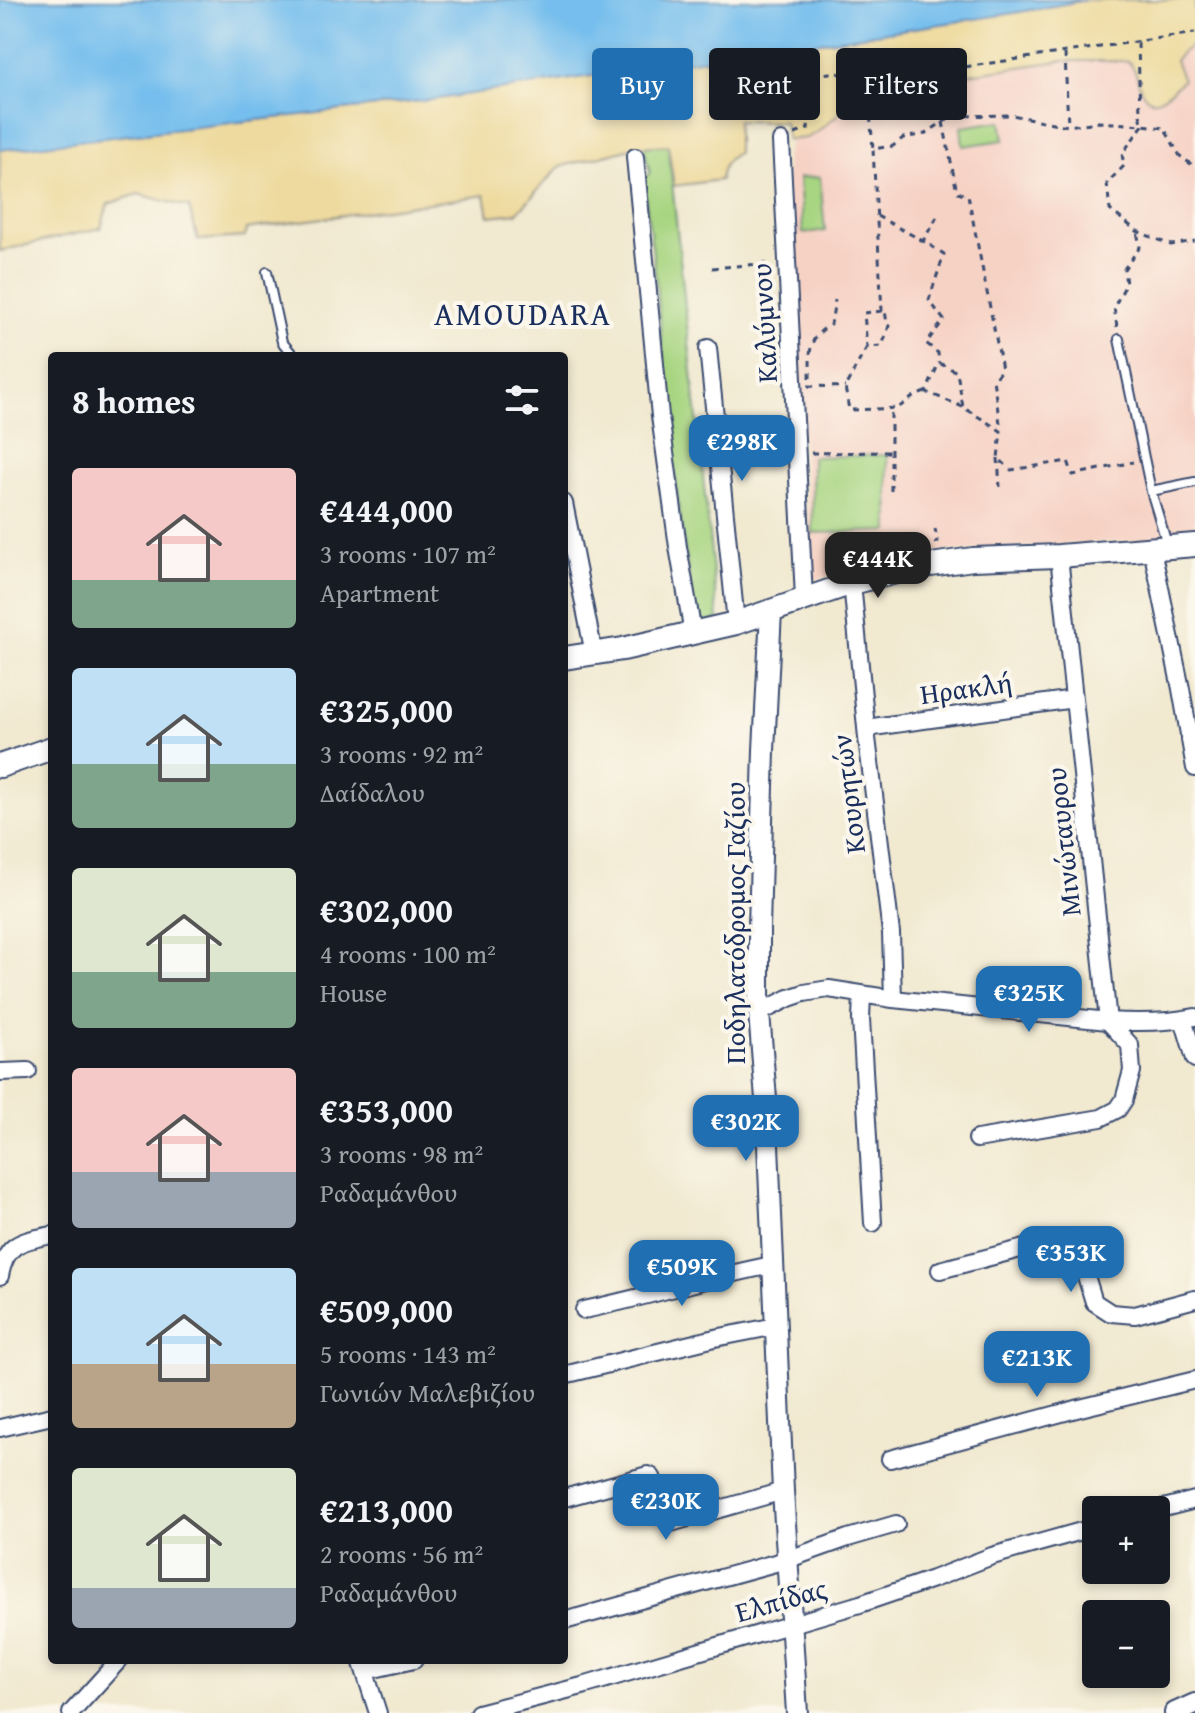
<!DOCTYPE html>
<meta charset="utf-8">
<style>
body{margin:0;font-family:"Gentium Book Plus",serif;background:#242831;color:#f1f3f6;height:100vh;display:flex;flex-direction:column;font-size:30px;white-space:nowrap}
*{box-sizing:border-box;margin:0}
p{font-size:26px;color:#9ea1a6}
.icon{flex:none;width:44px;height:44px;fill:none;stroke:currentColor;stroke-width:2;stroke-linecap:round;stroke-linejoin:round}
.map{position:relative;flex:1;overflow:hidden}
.details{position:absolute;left:48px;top:352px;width:520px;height:1312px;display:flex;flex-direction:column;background:#171b24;border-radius:8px;box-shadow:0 4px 12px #0003}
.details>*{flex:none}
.hud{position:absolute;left:592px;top:48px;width:482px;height:72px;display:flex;gap:16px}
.fabs{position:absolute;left:1082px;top:1496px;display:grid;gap:16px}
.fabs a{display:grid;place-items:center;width:88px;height:88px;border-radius:8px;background:#171b24;box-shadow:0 4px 12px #0003;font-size:40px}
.price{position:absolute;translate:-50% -68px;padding:0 18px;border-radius:16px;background:#1f6fb2;color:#fff;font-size:26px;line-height:52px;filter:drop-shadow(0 2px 4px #0008)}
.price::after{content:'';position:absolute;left:50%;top:48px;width:24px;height:18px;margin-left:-12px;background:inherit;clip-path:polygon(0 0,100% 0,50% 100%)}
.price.selected{background:#222;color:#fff}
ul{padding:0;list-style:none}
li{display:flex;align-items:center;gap:24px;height:200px;padding:0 24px}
li span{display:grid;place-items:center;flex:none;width:224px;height:160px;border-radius:8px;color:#555}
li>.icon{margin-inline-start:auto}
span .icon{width:96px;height:96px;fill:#fffc;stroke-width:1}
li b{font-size:34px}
h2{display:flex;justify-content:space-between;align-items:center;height:96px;padding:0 24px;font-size:34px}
.tag{padding:0 28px;border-radius:8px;background:#171b24;box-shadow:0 4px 12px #0003;font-size:28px;line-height:72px}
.tag.selected{background:#1f6fb2;color:#fff}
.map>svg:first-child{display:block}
</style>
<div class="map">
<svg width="1195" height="1713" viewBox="0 0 1195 1713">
<rect width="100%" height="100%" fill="#fbf7ec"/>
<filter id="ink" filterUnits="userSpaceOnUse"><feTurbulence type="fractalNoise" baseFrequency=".0125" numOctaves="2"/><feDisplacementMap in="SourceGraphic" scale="16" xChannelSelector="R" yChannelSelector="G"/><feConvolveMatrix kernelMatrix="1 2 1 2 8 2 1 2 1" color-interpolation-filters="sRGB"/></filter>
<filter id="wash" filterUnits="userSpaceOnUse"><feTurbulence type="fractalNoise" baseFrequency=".006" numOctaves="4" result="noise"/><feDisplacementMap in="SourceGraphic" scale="32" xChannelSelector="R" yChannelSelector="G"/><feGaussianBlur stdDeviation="1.8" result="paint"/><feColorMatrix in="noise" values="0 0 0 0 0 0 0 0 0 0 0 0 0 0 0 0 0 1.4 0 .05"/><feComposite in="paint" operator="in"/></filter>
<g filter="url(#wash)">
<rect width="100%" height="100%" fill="#f1e9d0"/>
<!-- built -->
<path fill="#f6d2c4" d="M 1195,44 L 1195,534 L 1161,539 L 928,552 L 813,580 L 789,262 L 786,158 L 791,138 L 806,138 L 816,133 L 865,92 L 954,76 L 1061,61 L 1128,61 L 1138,76 L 1140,87 L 1146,96 L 1149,100 L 1154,101 L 1175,60 L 1184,51 Z"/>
<!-- green -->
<path fill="#a8d581" stroke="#628270" stroke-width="2" d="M 1001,121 L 1004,140 L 963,146 L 961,127 Z
M 668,144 L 718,619 L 696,626 L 678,504 L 654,262 L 643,179 L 650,173 L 644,147 Z
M 820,177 L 825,231 L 803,233 L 799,178 Z
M 887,455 L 889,531 L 813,533 L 812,457 Z"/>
<!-- sand -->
<path fill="#eeda9e" stroke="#84847e" stroke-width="2" d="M 1086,0 L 1195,0 L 1195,44 L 1184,51 L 1175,60 L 1183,80 C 1169,93 1149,116 1139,84 C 1137,75 1135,68 1128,61 L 1061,61 L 954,76 L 865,92 L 816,133 L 806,138 L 787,140 L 784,122 L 737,121 L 737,153 C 725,160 722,167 720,180 L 674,186 L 668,145 L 635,147 L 559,167 L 517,213 L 489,216 L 485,195 L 246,229 L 245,237 L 198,240 L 189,207 L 138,194 L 108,204 L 101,228 L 0,251 L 0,150 L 437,99 L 1008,14 Z"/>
<!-- water -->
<path fill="#74beed" stroke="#4876a6" stroke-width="2" d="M 0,0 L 1086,0 L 1008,14 L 437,99 L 0,150 Z"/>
</g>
<g filter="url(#ink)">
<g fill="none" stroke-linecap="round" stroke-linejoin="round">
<!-- service casing -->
<g stroke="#3b4b6f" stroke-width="12">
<path id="service" d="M 267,272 L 282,342 L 294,356
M 1119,339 L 1151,491 L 1167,544
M 1151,491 L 1195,482"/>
</g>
<!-- minor casing -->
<g stroke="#3b4b6f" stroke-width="20">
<path id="minor" d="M 781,141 L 804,598
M 635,157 L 660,416 L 678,547 L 693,633
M 708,348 L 736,623
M 564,503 L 594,654
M 1152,549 L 1181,689 L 1195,768
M 852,583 L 867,738 L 891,933 L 893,999
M 866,728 L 1074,699
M 862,995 L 861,1019 L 873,1223
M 759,1013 L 789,998 L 804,993 L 829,989 L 893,999 L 1108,1021 C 1138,1023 1166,1023 1195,1017
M 1183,1019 L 1195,1059
M 0,1072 L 28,1071
M 977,1139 L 1101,1118 L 1118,1109 L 1124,1100 L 1132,1071 L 1130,1045 L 1108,1021 L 1059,556
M 940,1270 L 1055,1240 L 1075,1249 L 1082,1263 L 1094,1302 L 1111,1313 L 1135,1315 L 1195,1299
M 0,1276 C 6,1242 22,1241 52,1235
M 584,1310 C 647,1297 709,1277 772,1265
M 564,1375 L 715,1338 L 776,1326
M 0,1428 L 52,1416
M 890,1459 L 1080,1408 L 1195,1380
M 564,1498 L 648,1475 L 652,1477 L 666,1518 L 671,1523 L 783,1491
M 1156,1510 L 1195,1500
M 564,1621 L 786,1560 L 848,1538 L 896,1524
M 361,1660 L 378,1713
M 365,1671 L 414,1660
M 71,1713 L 119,1660
M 478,1713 L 586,1685 L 860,1604 L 933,1579 L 992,1556 L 1096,1527"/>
</g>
<!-- tertiary casing -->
<g stroke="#3b4b6f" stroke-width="24">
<path id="tertiary" d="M 771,611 L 764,750 L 759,928 L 759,1013 L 766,1099 L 783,1491 L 797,1713
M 1175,1713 L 1195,1704"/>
</g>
<!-- secondary casing -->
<g stroke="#3b4b6f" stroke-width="26">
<path id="secondary" d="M 564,658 L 623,649 L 736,623 L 852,583 L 917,567 L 973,559 L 1059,556 L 1195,545
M 0,766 L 52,748"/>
</g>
<!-- path -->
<path stroke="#3b4b6f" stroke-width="3" stroke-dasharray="6 6" stroke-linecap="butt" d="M 1138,43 L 1140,115 L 1143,125 L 1164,128 L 1180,156 L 1195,167
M 1065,54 L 1068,126
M 870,81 L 869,100 L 873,149
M 956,116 L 959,68
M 943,122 L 957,192 L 968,195 L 1002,369 L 993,380 L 1001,429
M 1143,125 L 1122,154 L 1124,166 L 1107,183 L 1110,210 L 1137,231 L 1171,245 L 1195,241
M 795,134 L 808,129 L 811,94 L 809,76 L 836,72 L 856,83 L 1195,33
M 877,216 L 923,241
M 937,217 L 923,241 L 944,254 L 929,300 L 944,320 L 926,343 L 938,353 L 939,363
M 712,268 L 771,263
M 882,311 L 864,313 L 867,347 L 882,346 L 889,326 L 887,324 L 885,310 L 882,311 L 873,149 L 893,146 L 903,138 L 925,134 L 943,122 L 956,116 L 1012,115 L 1068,126 L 1098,122 L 1143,125
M 1117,327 L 1114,307 L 1126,284 L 1124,269 L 1140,247 L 1137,231
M 867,347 L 845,387 L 849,410 L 898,408 L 913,397 L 925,392
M 810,378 C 811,351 805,340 831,324 L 835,300
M 808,386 L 845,387
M 963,407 L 926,392 L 939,363 L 957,372 L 963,407 L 1001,431 L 998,458 L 1011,470 L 1068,461 L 1073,475 L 1133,462
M 811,453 L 891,452
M 998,458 L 1000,487
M 891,491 L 891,408
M 923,546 L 938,542 L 935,529"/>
<!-- service -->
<use href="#service" stroke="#fff" stroke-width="8"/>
<!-- minor -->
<use href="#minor" stroke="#fff" stroke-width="16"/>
<!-- tertiary -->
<use href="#tertiary" stroke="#fff" stroke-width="20"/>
<!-- secondary -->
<use href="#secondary" stroke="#fff" stroke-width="22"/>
</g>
</g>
<g text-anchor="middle" stroke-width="8" stroke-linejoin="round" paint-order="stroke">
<!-- street labels -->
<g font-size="28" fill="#1b2f5e" stroke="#fbf7ec">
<text transform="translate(764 323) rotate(-93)" y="10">Καλύμνου</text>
<text transform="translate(966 688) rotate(-8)" y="10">Ηρακλή</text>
<text transform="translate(848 794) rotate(-97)" y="10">Κουρητών</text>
<text transform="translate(1063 842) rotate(-96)" y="10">Μινώταυρου</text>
<text transform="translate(735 923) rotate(-90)" y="10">Ποδηλατόδρομος Γαζίου</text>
<text transform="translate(781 1600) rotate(-16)" y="10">Ελπίδας</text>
</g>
<!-- quarter labels -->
<g font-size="32" letter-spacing="2" fill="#1b2f5e" stroke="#fbf7ec">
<text x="523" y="325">AMOUDARA</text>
</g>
</g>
</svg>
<div class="fabs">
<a>+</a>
<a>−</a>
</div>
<b class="price" style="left:742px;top:483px">€298K</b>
<b class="price selected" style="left:878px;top:600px">€444K</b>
<b class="price" style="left:1029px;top:1034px">€325K</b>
<b class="price" style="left:746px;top:1163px">€302K</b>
<b class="price" style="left:1071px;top:1294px">€353K</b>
<b class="price" style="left:682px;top:1308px">€509K</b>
<b class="price" style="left:1037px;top:1399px">€213K</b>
<b class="price" style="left:666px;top:1542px">€230K</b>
<div class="hud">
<a class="tag selected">Buy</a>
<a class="tag">Rent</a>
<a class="tag">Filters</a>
</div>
<section class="details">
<h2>8 homes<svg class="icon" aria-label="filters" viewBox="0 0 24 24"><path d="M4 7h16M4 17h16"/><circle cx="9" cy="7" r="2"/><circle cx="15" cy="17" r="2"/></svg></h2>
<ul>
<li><span style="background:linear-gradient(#f6c9c9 70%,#7fa58c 0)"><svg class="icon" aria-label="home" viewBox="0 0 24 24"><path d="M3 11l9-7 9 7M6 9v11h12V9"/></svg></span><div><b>€444,000</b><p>3 rooms · 107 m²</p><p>Apartment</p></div></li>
<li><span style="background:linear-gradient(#bfe0f5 60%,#7fa58c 0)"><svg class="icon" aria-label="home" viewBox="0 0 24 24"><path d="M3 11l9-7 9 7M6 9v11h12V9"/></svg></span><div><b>€325,000</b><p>3 rooms · 92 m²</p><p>Δαίδαλου</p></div></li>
<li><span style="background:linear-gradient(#dfe7d0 65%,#7fa58c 0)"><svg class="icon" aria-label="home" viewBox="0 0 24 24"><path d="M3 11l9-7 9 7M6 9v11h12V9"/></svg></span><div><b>€302,000</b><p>4 rooms · 100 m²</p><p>House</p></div></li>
<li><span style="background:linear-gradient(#f6c9c9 65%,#9aa5b1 0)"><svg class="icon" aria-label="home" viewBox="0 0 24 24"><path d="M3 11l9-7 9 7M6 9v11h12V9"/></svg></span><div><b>€353,000</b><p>3 rooms · 98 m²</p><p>Ραδαμάνθου</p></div></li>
<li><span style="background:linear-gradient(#bfe0f5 60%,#b9a48a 0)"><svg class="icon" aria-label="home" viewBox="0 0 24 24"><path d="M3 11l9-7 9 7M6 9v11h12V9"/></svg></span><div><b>€509,000</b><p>5 rooms · 143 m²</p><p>Γωνιών Μαλεβιζίου</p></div></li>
<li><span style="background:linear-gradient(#dfe7d0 75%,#9aa5b1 0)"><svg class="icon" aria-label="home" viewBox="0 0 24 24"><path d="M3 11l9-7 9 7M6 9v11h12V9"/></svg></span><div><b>€213,000</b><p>2 rooms · 56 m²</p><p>Ραδαμάνθου</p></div></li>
</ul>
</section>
</div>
